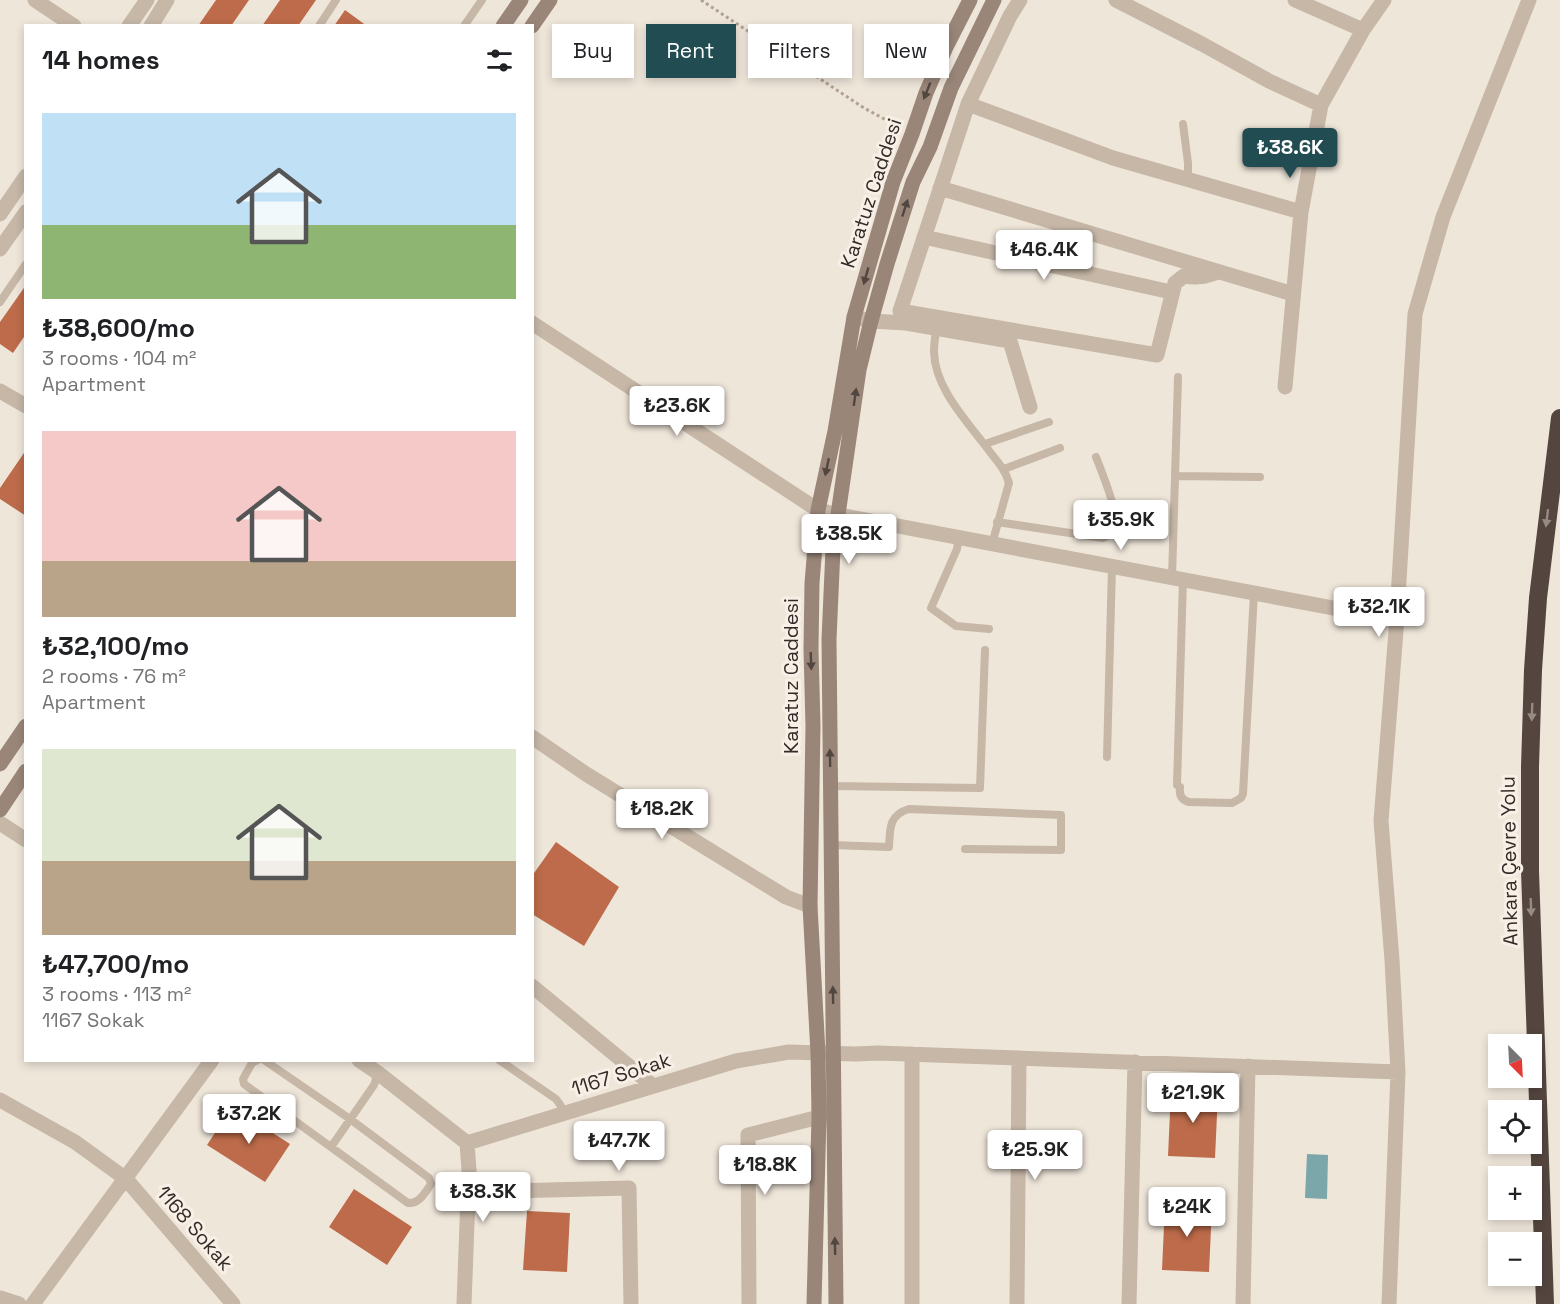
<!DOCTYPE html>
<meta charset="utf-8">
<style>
body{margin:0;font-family:"Space Grotesk",sans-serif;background:#f6f6f6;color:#202124;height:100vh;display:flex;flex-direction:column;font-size:22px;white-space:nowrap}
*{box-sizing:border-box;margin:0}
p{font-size:20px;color:#757577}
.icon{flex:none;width:33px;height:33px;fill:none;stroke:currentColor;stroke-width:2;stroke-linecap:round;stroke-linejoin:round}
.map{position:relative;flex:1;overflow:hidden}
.sheet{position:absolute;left:24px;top:24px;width:510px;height:1038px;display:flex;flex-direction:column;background:#fff;border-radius:0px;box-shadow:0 3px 9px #0003}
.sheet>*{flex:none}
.top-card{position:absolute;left:552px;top:24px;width:570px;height:54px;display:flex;gap:12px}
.needle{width:39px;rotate:156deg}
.controls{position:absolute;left:1488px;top:1034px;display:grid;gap:12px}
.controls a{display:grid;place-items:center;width:54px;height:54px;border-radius:0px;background:#fff;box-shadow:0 3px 9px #0003;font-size:30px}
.price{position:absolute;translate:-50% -51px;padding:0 14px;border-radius:6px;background:#fff;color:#222;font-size:20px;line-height:39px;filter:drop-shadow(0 2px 3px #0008)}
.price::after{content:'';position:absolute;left:50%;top:36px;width:18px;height:14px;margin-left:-9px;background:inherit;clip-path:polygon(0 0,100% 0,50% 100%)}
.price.active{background:#204c52;color:#fff}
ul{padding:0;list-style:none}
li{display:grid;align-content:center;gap:12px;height:318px;padding:0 18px}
li span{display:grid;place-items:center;height:186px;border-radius:0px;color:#555}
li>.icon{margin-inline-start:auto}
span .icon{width:108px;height:108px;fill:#fffc;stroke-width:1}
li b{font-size:26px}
h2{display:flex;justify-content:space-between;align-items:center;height:72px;padding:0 18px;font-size:26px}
.chip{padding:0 21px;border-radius:0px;background:#fff;box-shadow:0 3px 9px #0003;font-size:21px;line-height:54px}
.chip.active{background:#204c52;color:#fff}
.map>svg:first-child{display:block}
</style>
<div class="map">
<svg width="1560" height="1304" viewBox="0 0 1560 1304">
<rect width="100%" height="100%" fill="#efe6da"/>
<!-- water -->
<path fill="#7ba6aa" d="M 1307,1154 L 1328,1155 L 1327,1199 L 1305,1198 Z"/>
<!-- building -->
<path fill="#bd6b4a" d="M 216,0 L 249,0 L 231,26 L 198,26 Z
M 280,0 L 316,0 L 298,26 L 262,26 Z
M 345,10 L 367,26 L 334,26 Z
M 26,285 L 26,334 L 13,353 L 0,344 L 0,322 Z
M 26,450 L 26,516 L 0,499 L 0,488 Z
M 556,842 L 619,887 L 584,946 L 532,914 L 532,876 Z
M 1171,1091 L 1218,1093 L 1215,1158 L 1168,1156 Z
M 232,1107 L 290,1144 L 265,1182 L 207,1145 Z
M 354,1189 L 412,1227 L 387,1265 L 329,1227 Z
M 1165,1204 L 1212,1207 L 1209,1272 L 1162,1270 Z
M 527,1211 L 570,1213 L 567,1272 L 523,1270 Z"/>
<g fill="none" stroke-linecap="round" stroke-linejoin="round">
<!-- path -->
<path stroke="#b2a191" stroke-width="3" stroke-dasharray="3 3" stroke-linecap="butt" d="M 701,0 L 864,108 L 899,127"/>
<!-- lane -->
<path stroke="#c6b7a7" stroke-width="8" d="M 319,26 L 336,0
M 464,26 L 482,0
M 1183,124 L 1188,163 L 1188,180
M 0,302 L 26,264
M 937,329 C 935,336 934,344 934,352 C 935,390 969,423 990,452 C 998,462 1006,471 1009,483 L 992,544
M 985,444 L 1049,422
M 1004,469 L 1060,448
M 1175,476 L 1260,477
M 997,522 L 1103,538 C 1109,536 1114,532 1116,525 C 1119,514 1101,470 1096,457
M 959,537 L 957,549 L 931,608 L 956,626 L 989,629
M 1172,578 L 1178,377
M 1107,757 L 1112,566
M 1177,785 L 1183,580
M 830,786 L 980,788 L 985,650
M 1180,787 C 1179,794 1181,800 1189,802 L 1232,803 L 1241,798 L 1243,794 L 1254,593
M 831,845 L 889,847 C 890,828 889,815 909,809 L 1061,815 L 1061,850 L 965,849
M 258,1060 L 252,1063 L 243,1079 L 244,1084 L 408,1203 C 419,1204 425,1193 431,1184 L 429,1178 L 350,1119 L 264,1060
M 499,1060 L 556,1099 L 561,1106 L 564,1113
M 331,1147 L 374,1085 L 378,1073"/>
<!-- street -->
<path stroke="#c6b7a7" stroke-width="15" d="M 35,0 L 74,26
M 1020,0 L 1010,16 L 968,104 L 900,311 L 1157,355 L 1175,283 L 1184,276 C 1197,278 1205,277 1218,272
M 1116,0 L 1202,44 L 1269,81 L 1321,105
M 1295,0 L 1363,30
M 129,26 L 147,0
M 151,26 L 167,0
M 968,104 L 1113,158 L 1301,212
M 940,188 L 1293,294
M 0,214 L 26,176
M 924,237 L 1171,292
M 0,249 L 26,212
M 854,317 L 871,321 L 906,323 L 1010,341 L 1030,407
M 532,323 L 818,510 L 839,515 L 1397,620
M 1285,387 L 1301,212 L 1321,105 L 1363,30 L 1384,0
M 0,391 L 26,406
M 532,737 L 586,774 L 786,897 L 810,906
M 0,823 L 26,840
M 532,986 L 653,1086
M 359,1060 L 378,1073 L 467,1143
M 0,1100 L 75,1142 L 126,1179 L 233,1304
M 467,1143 L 736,1061 L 789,1052 L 855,1054 L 878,1053 L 1398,1072
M 468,1192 L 629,1188 L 631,1304
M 0,1298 L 19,1304
M 33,1304 L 212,1060
M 464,1304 L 469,1170 L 467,1143
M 749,1304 L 748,1135 L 819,1117
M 912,1304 L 912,1054
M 1017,1304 L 1019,1058
M 1129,1304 L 1135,1062
M 1243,1304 L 1248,1066
M 1389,1304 L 1398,1072 L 1392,960 L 1381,821 L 1396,631 L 1415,314 L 1443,217 L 1529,0"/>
<!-- secondary -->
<path stroke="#9a8679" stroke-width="15" d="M 503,26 L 521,0
M 532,26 L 550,0
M 0,764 L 26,726
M 0,810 L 26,771
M 814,1304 L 819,1117 L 818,1053 L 810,906 L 813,726 L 811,649 L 812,583 L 818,510 L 835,431 L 854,317 L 893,182 L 912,134 L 926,93 L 946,47 L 970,0
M 836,1304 L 829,639 L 833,549 L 859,370 L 871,321 L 887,264 L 913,182 L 930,147 L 951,88 L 994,0"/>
<!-- highway -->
<path stroke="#54463f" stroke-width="18" d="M 1545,1304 L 1530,871 L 1530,767 L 1533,670 L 1538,598 L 1560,418"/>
</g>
<!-- one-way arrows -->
<defs><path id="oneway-solid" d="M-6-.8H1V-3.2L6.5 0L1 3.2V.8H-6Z" transform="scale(1.5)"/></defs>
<g fill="#524640">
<use href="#oneway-solid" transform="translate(927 91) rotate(112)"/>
<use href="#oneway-solid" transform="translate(905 208) rotate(-72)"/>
<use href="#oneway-solid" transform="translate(866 276) rotate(106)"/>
<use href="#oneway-solid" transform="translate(855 397) rotate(-82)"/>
<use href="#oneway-solid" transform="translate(827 467) rotate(102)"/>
<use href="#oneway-solid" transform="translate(811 661) rotate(88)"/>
<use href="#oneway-solid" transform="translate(830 758) rotate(-91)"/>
<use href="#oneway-solid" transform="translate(833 995) rotate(-91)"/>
<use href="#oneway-solid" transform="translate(835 1246) rotate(-91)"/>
</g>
<g fill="#968a82">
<use href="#oneway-solid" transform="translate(1547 518) rotate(97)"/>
<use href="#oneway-solid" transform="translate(1532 712) rotate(92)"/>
<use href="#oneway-solid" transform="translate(1531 907) rotate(88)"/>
</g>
<g text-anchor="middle" stroke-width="6" stroke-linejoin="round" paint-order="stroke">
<!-- street labels -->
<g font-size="20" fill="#332b27" stroke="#f8f0e6">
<text transform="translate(871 193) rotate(-72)" y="7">Karatuz Caddesi</text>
<text transform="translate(791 676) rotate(-90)" y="7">Karatuz Caddesi</text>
<text transform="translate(1509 861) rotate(-91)" y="7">Ankara Çevre Yolu</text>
<text transform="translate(621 1074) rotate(-17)" y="7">1167 Sokak</text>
<text transform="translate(195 1228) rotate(49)" y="7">1168 Sokak</text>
</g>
</g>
</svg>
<div class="controls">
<a><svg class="needle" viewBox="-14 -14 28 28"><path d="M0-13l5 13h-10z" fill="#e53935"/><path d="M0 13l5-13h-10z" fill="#757577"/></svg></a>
<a><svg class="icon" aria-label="locate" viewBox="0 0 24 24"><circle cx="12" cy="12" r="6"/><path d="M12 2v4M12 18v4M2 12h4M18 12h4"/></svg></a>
<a>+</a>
<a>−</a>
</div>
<b class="price active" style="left:1290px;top:179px">₺38.6K</b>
<b class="price" style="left:1044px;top:281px">₺46.4K</b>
<b class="price" style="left:677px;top:437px">₺23.6K</b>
<b class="price" style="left:1121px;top:551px">₺35.9K</b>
<b class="price" style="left:849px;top:565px">₺38.5K</b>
<b class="price" style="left:1379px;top:638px">₺32.1K</b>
<b class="price" style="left:662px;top:840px">₺18.2K</b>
<b class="price" style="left:1193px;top:1124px">₺21.9K</b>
<b class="price" style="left:249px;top:1145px">₺37.2K</b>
<b class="price" style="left:619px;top:1172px">₺47.7K</b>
<b class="price" style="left:1035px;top:1181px">₺25.9K</b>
<b class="price" style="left:765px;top:1196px">₺18.8K</b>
<b class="price" style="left:483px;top:1223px">₺38.3K</b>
<b class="price" style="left:1187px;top:1238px">₺24K</b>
<div class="top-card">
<a class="chip">Buy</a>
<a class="chip active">Rent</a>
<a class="chip">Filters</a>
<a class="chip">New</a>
</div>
<section class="sheet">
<h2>14 homes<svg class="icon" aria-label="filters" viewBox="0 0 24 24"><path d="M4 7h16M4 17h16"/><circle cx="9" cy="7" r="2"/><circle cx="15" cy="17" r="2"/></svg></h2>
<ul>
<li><span style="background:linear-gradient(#bfe0f5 60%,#8fb573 0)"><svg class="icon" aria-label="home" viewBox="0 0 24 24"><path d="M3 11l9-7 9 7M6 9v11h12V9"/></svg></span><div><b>₺38,600/mo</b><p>3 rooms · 104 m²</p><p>Apartment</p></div></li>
<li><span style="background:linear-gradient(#f6c9c9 70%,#b9a48a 0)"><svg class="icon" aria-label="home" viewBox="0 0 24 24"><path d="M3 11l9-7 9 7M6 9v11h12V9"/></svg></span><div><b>₺32,100/mo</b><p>2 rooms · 76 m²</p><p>Apartment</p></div></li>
<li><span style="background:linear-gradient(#dfe7d0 60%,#b9a48a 0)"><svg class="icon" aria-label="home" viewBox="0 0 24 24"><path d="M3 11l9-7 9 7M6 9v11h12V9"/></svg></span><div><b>₺47,700/mo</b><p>3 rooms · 113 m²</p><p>1167 Sokak</p></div></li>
</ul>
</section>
</div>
